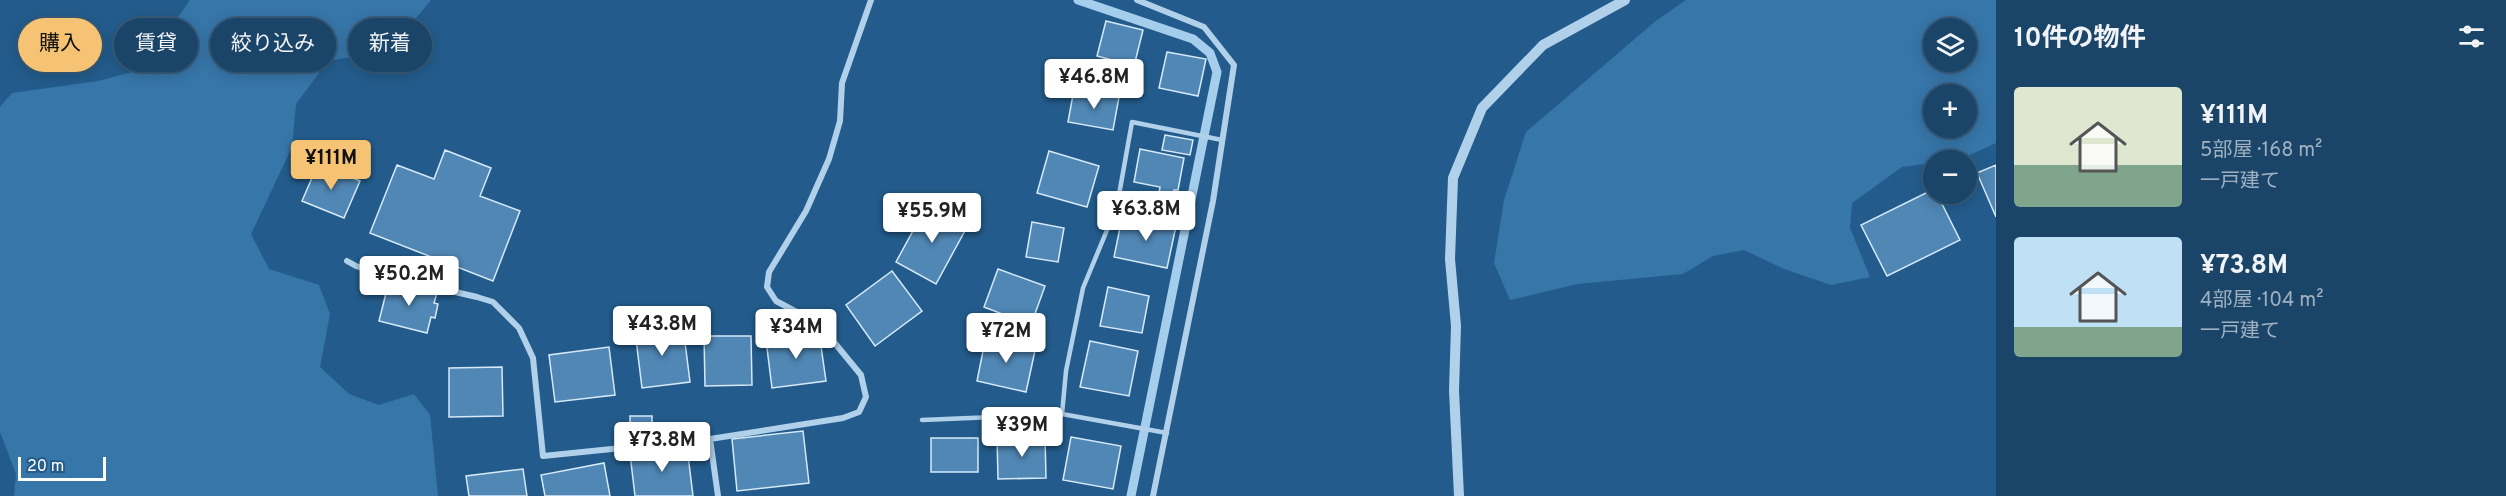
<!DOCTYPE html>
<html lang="ja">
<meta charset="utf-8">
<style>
body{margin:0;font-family:Overpass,"Noto Sans JP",sans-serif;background:#274f71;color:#f1f3f6;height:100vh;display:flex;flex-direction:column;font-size:22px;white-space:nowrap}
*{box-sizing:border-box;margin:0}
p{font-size:20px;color:#9fb1c0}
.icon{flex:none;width:33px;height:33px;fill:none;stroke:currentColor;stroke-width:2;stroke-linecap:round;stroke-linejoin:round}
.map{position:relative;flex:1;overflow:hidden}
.side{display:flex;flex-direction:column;background:#1a4569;width:510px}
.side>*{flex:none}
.banner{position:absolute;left:18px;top:18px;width:570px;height:54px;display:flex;gap:12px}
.buttons{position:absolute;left:1923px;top:18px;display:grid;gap:12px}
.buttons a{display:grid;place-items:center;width:54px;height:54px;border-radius:50%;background:#1a4569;box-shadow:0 3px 15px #0003,0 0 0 2px #385d7d;font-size:30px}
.scale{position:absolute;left:18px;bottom:15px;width:88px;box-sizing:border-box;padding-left:6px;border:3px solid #fff;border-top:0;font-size:16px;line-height:21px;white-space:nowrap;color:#fff;-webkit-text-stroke:4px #235c8c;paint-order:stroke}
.price{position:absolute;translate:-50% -51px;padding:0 14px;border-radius:6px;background:#fff;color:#222;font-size:20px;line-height:39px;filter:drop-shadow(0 2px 3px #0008)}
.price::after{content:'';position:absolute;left:50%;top:36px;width:18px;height:14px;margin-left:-9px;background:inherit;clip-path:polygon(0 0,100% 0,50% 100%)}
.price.active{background:#f6c374;color:#111}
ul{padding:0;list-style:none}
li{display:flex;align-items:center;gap:18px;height:150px;padding:0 18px}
li span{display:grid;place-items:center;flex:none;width:168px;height:120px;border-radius:6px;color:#555}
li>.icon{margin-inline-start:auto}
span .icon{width:72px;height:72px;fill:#fffc;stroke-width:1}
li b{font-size:26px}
h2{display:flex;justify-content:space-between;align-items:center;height:72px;padding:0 18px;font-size:26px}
.pill{padding:0 21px;border-radius:27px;background:#1a4569;box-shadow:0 3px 15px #0003,0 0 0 2px #385d7d;font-size:21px;line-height:54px}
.pill.active{background:#f6c374;color:#111}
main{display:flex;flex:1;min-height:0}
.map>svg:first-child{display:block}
</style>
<main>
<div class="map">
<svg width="1996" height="496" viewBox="0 0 1996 496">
<rect width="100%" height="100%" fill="#235c8c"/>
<!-- green -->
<path fill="#3776a9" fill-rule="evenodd" d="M 190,0 L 431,0 L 406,30 L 374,53 L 328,61 L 296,104 L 292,147 L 251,234 L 269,269 L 319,285 L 330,314 L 320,367 L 349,394 L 379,405 L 414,394 L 430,415 L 438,496 L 14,496 L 16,474 L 0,432 L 0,107 L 12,93 L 98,81 L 140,70 Z
M 1686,0 L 1996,0 L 1996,143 L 1959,160 L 1934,160 L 1933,163 L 1902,167 L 1852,203 L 1850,228 L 1870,277 L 1831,285 L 1784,269 L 1744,250 L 1713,256 L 1683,274 L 1577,284 L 1510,300 L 1494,263 L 1504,200 L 1526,132 L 1657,20 ZM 1934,28 L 1966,28 L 1966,62 L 1934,62 ZM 1934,94 L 1966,94 L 1966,128 L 1934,128 Z"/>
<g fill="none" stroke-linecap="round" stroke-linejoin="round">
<!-- stream -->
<path stroke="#a5cdec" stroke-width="9" d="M 1078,0 L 1193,39 L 1210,53 L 1217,72 L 1131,496"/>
</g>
<!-- building -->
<path fill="#5087b5" stroke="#d6e9f8" stroke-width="1.5" d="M 1106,21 L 1143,30 L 1134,66 L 1097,56 Z
M 1167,52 L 1206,59 L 1198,96 L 1159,88 Z
M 1074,89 L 1119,97 L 1113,130 L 1068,122 Z
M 1165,135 L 1193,140 L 1190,155 L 1162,150 Z
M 1140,149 L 1184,158 L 1178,190 L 1174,190 L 1173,196 L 1159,193 L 1160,187 L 1134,182 Z
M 445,150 L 491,168 L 480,196 L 520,211 L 493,281 L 370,233 L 397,165 L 434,179 Z
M 1049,151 L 1099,166 L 1087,207 L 1037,193 Z
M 318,164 L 360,181 L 344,218 L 302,201 Z
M 1996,165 L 1996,217 L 1977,173 Z
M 1934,189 L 1934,194 L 1937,194 L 1960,240 L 1887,276 L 1861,225 Z
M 927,205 L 967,227 L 936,284 L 896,262 Z
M 1132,217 L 1176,226 L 1167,268 L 1114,257 L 1121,223 L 1131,225 Z
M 1032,222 L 1064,228 L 1058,262 L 1026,257 Z
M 998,269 L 1045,286 L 1031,325 L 984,307 Z
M 892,271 L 922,311 L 875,346 L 846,305 Z
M 389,281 L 437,293 L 434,303 L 438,304 L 435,318 L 431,317 L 427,333 L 379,321 Z
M 1108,287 L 1149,296 L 1142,333 L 1100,326 Z
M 683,326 L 690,382 L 642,388 L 635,331 Z
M 819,332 L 826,381 L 772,388 L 766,340 Z
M 704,336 L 751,336 L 752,385 L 705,386 Z
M 986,336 L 1036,346 L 1026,392 L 977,381 Z
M 1090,341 L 1138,351 L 1129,396 L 1080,387 Z
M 609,347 L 615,395 L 555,402 L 549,355 Z
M 502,367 L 503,416 L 449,417 L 449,368 Z
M 630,416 L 652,416 L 652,431 L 630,431 Z
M 803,431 L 809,483 L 737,491 L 732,439 Z
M 1045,436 L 1046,478 L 998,479 L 997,437 Z
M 1071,437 L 1121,446 L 1113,489 L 1063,480 Z
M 931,438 L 978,438 L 978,472 L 931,472 Z
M 687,447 L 693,496 L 635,496 L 630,454 Z
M 604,463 L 610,496 L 545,496 L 541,475 Z
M 523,469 L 527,496 L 469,496 L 466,476 Z"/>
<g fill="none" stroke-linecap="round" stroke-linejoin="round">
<!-- service -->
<path stroke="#b1d1eb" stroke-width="4.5" d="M 1062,414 L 1066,371 L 1083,288 L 1117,206 L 1132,122 L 1222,140
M 922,420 L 1062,414 L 1167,433"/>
<!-- minor -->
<path stroke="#b1d1eb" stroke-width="6" d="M 1137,0 L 1204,27 L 1234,65 L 1213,201 L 1153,496
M 347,261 L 356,266 L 390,277 L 477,297 L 493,302 L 519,328 L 533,358 L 543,456 L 710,439
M 718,496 L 710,439 L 843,418 L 859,412 L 866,397 L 861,375 L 824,330 L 808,318 L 776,301 L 767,287 L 769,272 L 806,211 L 829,159 L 840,121 L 842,83 L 871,0"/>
<!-- tertiary -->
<path stroke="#b1d1eb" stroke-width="10" d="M 1459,496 L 1454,390 L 1456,326 L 1450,259 L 1453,178 L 1482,108 L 1543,45 L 1625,0"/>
</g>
</svg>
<div class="buttons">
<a><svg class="icon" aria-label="layers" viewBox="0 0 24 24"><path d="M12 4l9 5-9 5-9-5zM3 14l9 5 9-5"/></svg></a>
<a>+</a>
<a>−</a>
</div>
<div class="scale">20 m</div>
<b class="price" style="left:1094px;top:110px">¥46.8M</b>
<b class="price active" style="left:331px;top:191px">¥111M</b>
<b class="price" style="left:1146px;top:242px">¥63.8M</b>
<b class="price" style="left:932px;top:244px">¥55.9M</b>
<b class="price" style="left:409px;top:307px">¥50.2M</b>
<b class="price" style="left:662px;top:357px">¥43.8M</b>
<b class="price" style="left:796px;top:360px">¥34M</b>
<b class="price" style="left:1006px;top:364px">¥72M</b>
<b class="price" style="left:1022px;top:458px">¥39M</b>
<b class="price" style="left:662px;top:473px">¥73.8M</b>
<div class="banner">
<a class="pill active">購入</a>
<a class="pill">賃貸</a>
<a class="pill">絞り込み</a>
<a class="pill">新着</a>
</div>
</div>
<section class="side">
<h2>10件の物件<svg class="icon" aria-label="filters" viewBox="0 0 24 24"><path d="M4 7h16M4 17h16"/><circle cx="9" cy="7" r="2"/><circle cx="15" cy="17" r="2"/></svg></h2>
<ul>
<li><span style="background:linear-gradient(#dfe7d0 65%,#7fa58c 0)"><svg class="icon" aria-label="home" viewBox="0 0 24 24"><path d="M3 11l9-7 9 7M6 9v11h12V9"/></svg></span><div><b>¥111M</b><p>5部屋 · 168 m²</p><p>一戸建て</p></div></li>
<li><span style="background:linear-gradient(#bfe0f5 75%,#7fa58c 0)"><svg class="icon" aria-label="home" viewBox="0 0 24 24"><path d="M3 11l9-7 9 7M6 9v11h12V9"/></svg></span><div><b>¥73.8M</b><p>4部屋 · 104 m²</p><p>一戸建て</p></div></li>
</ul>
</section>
</main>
